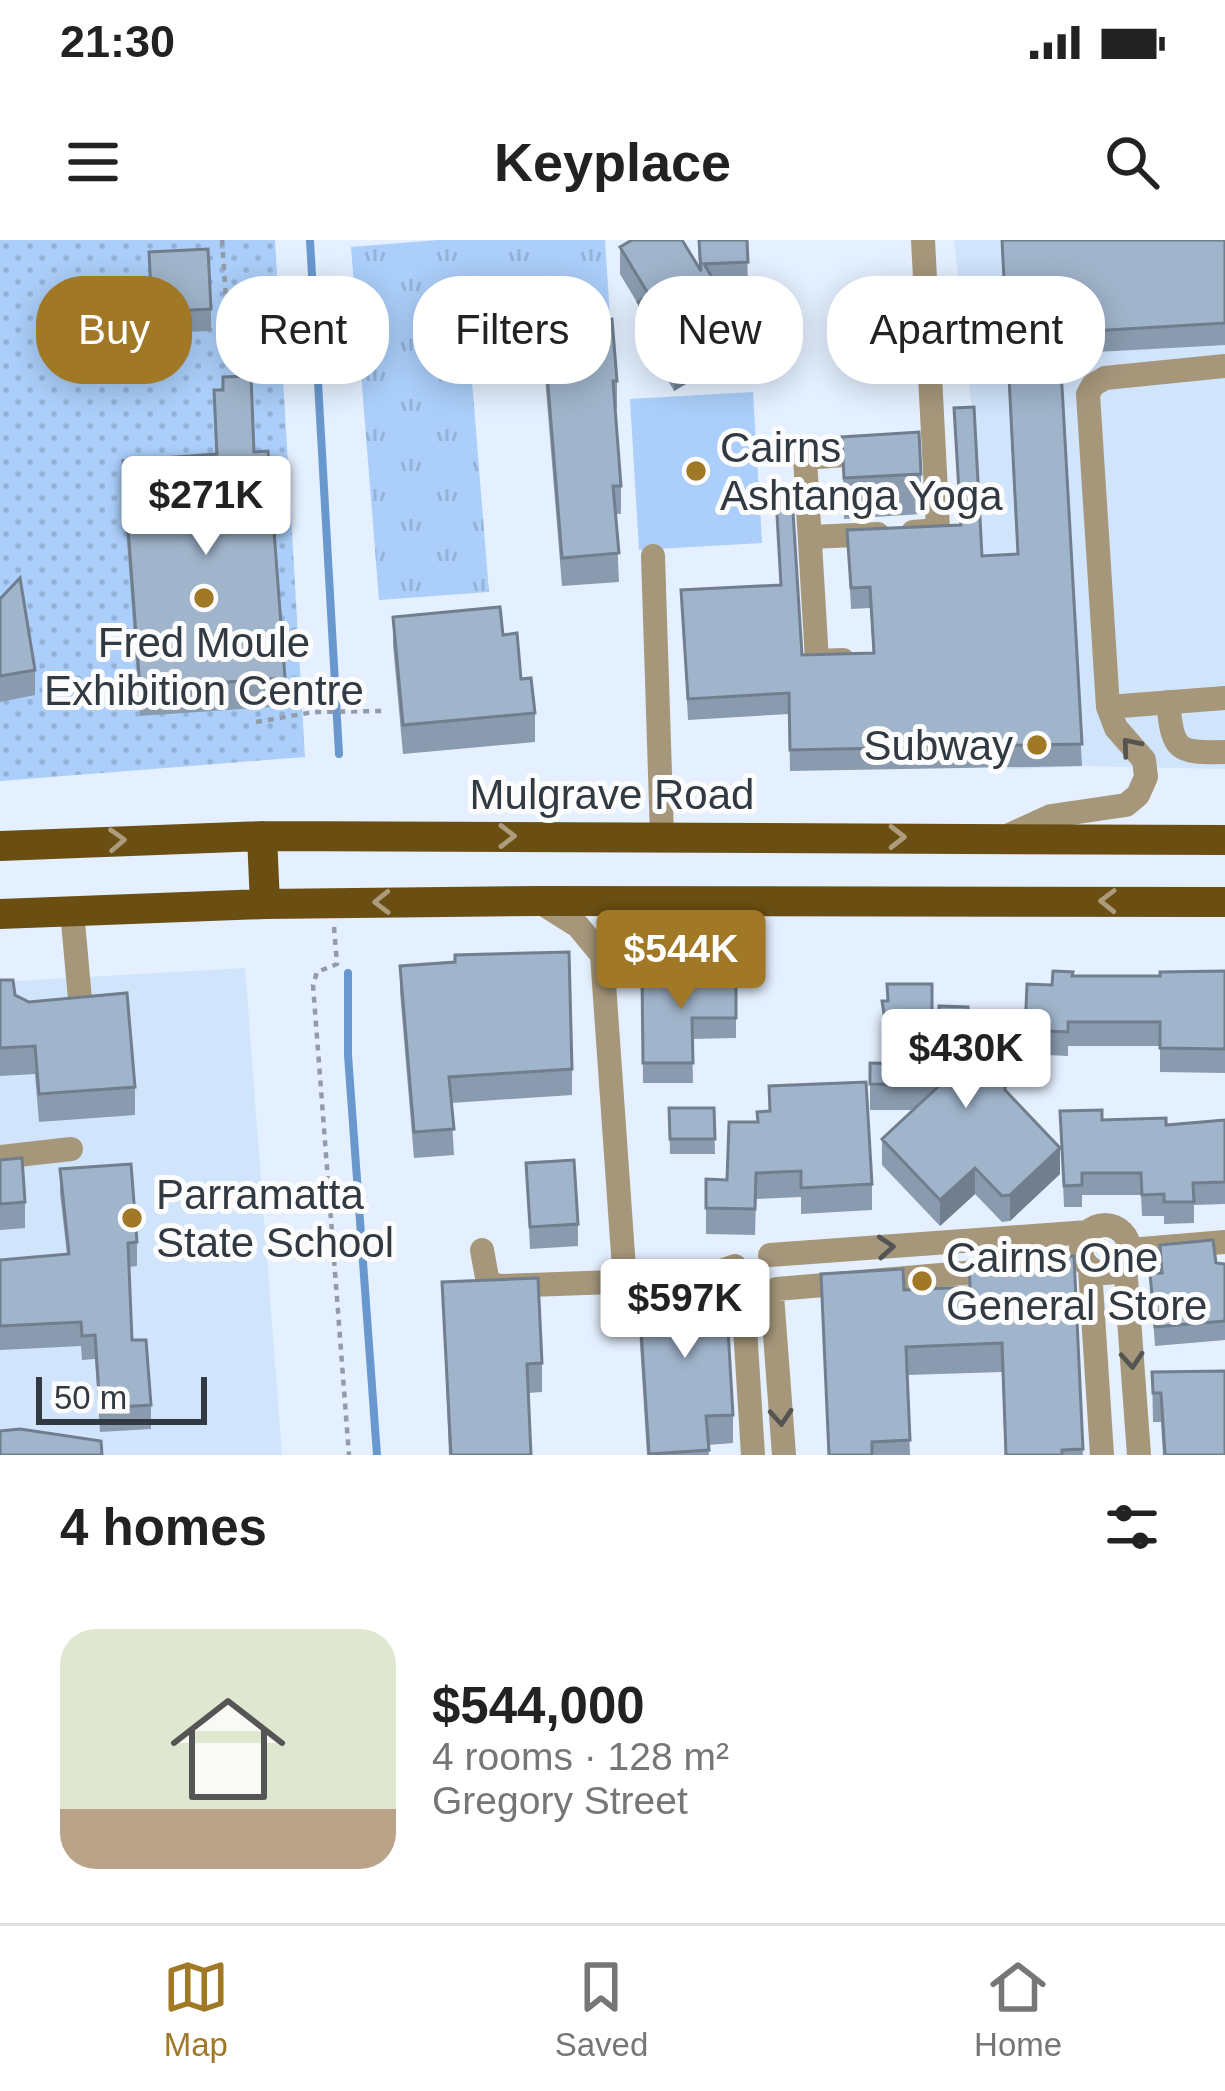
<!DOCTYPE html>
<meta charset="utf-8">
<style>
body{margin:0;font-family:Helvetica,sans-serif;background:#f2f2f2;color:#222;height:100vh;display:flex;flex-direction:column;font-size:45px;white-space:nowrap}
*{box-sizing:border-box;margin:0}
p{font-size:39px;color:#767676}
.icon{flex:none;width:66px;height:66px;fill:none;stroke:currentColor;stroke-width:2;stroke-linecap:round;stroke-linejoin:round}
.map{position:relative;height:1215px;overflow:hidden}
.sheet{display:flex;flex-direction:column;background:#fff;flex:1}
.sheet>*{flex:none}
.hud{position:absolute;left:36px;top:36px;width:1155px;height:108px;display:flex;gap:24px}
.scale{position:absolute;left:36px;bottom:30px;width:171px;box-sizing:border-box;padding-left:12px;border:6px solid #313942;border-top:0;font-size:33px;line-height:42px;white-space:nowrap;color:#313942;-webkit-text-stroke:9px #fcfcfc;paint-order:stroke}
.price{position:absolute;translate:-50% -102px;padding:0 27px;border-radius:12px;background:#fff;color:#222;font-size:39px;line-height:78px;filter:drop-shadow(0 3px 6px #0008)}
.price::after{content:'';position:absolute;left:50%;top:72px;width:36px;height:27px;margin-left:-18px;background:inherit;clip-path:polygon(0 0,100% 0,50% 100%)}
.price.active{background:#a07826;color:#fff}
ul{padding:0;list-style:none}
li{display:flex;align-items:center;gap:36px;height:300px;padding:0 60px}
li span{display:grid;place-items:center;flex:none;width:336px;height:240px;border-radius:36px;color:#555}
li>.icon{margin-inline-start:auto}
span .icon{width:144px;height:144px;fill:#fffc;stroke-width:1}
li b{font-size:51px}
h2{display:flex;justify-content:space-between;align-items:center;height:144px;padding:0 60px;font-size:51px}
.tag{padding:0 42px;border-radius:48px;background:#fff;box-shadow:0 6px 30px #0003;font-size:42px;line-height:108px}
.tag.active{background:#a07826;color:#fff}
.status{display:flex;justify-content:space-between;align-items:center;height:84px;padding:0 60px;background:#fff;direction:ltr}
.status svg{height:33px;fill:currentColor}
header{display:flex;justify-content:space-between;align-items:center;height:156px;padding:0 60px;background:#fff;font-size:54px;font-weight:700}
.menu{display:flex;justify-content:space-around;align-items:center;height:168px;border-top:3px solid #e0e0e0;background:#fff;font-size:33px;color:#767676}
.menu a{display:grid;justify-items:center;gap:6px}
.menu .active{color:#a07826}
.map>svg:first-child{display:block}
</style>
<div class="status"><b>21:30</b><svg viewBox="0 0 49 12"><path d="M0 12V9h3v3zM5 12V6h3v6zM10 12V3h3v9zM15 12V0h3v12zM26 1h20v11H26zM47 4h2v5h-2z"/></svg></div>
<header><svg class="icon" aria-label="menu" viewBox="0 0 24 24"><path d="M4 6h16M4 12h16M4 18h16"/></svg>Keyplace<svg class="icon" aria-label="search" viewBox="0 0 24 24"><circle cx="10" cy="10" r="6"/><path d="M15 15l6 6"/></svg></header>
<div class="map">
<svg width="1225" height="1215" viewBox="0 0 1225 1215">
<defs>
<pattern id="grass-tufts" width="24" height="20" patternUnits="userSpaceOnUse" patternTransform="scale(3)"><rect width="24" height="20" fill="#abcffa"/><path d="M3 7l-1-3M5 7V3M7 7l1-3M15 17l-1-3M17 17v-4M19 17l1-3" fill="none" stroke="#94b2d8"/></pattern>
<pattern id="park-dots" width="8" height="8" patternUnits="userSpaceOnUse" patternTransform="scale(3)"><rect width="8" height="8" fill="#abcffa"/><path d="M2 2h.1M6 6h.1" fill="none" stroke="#94b2d8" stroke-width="1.8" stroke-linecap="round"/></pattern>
</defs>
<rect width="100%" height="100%" fill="#e4f0ff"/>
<!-- built -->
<path fill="#d0e4fc" d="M 954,0 L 1225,0 L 1225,529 L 1082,526 L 994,530 L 974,189 Z
M 245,728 L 282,1215 L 0,1215 L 0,742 Z"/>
<!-- grass -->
<path fill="url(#grass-tufts)" d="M 438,0 L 605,0 L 612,108 L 470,116 L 489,352 L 379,360 L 351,7 Z"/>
<!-- park -->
<path fill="url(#park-dots)" d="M 0,0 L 275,0 L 305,517 L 0,541 Z"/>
<!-- pitch -->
<path fill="#abcffa" d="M 753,152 L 762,303 L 639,310 L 630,159 Z"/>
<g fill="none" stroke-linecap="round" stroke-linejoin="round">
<!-- stream -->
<path stroke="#6998cf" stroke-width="8" d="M 310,0 L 339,514
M 348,733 L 348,815 L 377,1215"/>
<!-- path -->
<path stroke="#929ca8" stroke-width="4.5" stroke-dasharray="6 6" stroke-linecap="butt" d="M 222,0 L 230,117
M 256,482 L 314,472 L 382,471
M 334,687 L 337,724 L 317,732 L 313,745 L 349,1215"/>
<!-- minor -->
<path stroke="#a6977b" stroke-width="24" d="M 913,292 L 938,290 L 923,0
M 810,297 L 878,294
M 653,316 L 662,596
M 843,420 L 817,421 L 805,218 L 870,213
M 1168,462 C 1173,511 1176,513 1225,512
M 1108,467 L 1225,458
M 1005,597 L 1051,576 L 1126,565 L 1138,555 L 1146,537 L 1144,520 L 1116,488 L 1108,467 L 1088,154 L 1093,145 L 1105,138 L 1225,126
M 540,662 L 578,686 L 602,715 L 625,1043
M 72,671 L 81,770
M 602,715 L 613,700 L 626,691 L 717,666
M 0,917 L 71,909
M1081 1009a24 24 0 1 1 48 0a24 24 0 1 1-48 0Z
M 482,1010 L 488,1043 L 500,1046 L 699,1039 L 735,1026
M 1130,1010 L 1225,1002
M 770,1015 L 1088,992
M 1125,1025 L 1139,1215
M 1090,1029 L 1102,1215
M 777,1049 L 999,1030
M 772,1055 L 784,1215
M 743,1056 L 753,1215"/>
<!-- major -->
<path stroke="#6a4e12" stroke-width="30" d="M 262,596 L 265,664
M 0,606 L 262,596 L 1225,600
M 0,674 L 265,664 L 538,661 L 1225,662"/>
</g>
<!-- wall -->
<path fill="#8a9baf" d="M 698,0 L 747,0 L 748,49 L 720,50 L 748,124 L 716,144 L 708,131 L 674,151 L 638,89 L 638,64 L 620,34 L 620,7 L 699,29 Z
M 1001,0 L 1225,0 L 1225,105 L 1060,114 L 1082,526 L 790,531 L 789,474 L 688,480 L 681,350 L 780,345 L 776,257 L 802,415 L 873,413 L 870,368 L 851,369 L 847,290 L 960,285 L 954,168 L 982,316 L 1017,314 Z
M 149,12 L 211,69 L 211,91 L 152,93 Z
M 543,84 L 617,141 L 617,169 L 615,169 L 621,246 L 621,274 L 616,274 L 619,342 L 562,346 L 543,113 Z
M 214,150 L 254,212 L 285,438 L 285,466 L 140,476 L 123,249 L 123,221 L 215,215 Z
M 842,197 L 921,234 L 921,274 L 844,279 Z
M 0,359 L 35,430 L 35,455 L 0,462 Z
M 393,377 L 503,395 L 535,473 L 535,502 L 403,514 L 393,405 Z
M 400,726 L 572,829 L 572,855 L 451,863 L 454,915 L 414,918 L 400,752 Z
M 1225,731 L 1225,833 L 1160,832 L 1160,806 L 1068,806 L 1068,816 L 1025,814 L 1025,790 L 1052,745 L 1072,736 L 1160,736 Z
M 642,733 L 736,736 L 736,798 L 692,799 L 693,843 L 643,843 Z
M 0,740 L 15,755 L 135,847 L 135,875 L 39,882 L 35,834 L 0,836 Z
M 932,744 L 932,808 L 887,808 L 882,761 L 887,761 Z
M 968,775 L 1005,851 L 1060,934 L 1010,981 L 1002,982 L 975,954 L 940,986 L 882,925 L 882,899 L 913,870 L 870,870 L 870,823 L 939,824 Z
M 769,846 L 872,944 L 872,970 L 801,974 L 801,957 L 756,959 L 755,995 L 706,994 L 706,939 L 727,940 L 757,882 L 769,871 Z
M 669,868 L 714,868 L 715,914 L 670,914 Z
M 1060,871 L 1102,880 L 1166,885 L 1225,880 L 1225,964 L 1194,965 L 1194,983 L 1164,984 L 1164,976 L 1142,976 L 1141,955 L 1082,955 L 1082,967 L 1064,967 Z
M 0,920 L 25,962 L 25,988 L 0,990 Z
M 526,923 L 578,984 L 578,1006 L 530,1009 Z
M 60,929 L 137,1002 L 137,1026 L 129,1027 L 132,1100 L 151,1165 L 151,1189 L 100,1192 L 95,1119 L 82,1120 L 81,1106 L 0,1110 L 0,1020 L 67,1014 L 60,953 Z
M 1160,1005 L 1216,1023 L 1225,1024 L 1225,1100 L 1155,1106 L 1150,1034 L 1160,1033 Z
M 1074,1016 L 1083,1215 L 1005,1215 L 1002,1132 L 907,1135 L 910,1215 L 828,1215 L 821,1034 L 904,1050 L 969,1047 L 969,1021 Z
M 442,1042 L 542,1123 L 542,1152 L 528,1153 L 531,1215 L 449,1215 Z
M 638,1043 L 733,1175 L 733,1203 L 708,1205 L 709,1215 L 647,1215 L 638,1072 Z
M 1152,1132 L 1225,1215 L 1163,1215 L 1161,1182 L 1153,1182 Z"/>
<!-- shaded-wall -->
<path fill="#707e8e" d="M 748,97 L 748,124 L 716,144 L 716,116 Z
M 708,104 L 708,131 L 674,151 L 674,124 Z
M 1060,908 L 1060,934 L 1010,981 L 1010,955 Z
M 975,928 L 975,954 L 940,986 L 940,960 Z"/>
<!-- building -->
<path fill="#a0b4cb" stroke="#707e8e" stroke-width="3" d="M 632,0 L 682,0 L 701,31 L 699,0 L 747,0 L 748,22 L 704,24 L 748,97 L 716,116 L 708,104 L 674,124 L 638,62 L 649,55 L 620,7 Z
M 1002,0 L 1225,0 L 1225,83 L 1059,93 L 1082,504 L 790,510 L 789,453 L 688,459 L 681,350 L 781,345 L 776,257 L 792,256 L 802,415 L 874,413 L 870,347 L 851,348 L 847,290 L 961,285 L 954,168 L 974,167 L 982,316 L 1018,314 Z
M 208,9 L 211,69 L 152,72 L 149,12 Z
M 612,79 L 617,141 L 613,141 L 621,246 L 613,246 L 619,313 L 562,318 L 543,84 Z
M 251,136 L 254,212 L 268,211 L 285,438 L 140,448 L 123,221 L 217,214 L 214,150 L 223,150 L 223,137 Z
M 919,192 L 921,234 L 844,238 L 842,197 Z
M 20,338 L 35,430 L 0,436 L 0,359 Z
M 500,367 L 503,395 L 517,393 L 521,439 L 531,438 L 535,473 L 403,485 L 393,377 Z
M 569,712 L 572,829 L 449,837 L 454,889 L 414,892 L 400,726 L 455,722 L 455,715 Z
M 1053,731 L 1073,732 L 1072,736 L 1160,736 L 1160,732 L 1225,731 L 1225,809 L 1160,808 L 1160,782 L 1068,782 L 1068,792 L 1025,790 L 1027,744 L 1052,745 Z
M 642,733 L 736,736 L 736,778 L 692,778 L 693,823 L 643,823 Z
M 0,740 L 13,740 L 15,755 L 29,762 L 127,753 L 135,847 L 39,854 L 35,806 L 0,808 Z
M 887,744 L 932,744 L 932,793 L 887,793 L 882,761 L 888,761 Z
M 939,766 L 968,767 L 968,775 L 1005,776 L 1005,850 L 1060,908 L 1010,955 L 1002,956 L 975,928 L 940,960 L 882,899 L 940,845 L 870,844 L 870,823 L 939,824 Z
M 866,842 L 872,944 L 801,948 L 801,931 L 756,933 L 755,969 L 706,968 L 706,939 L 727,940 L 729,882 L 758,882 L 757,872 L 770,871 L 769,846 Z
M 669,868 L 714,868 L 715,899 L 670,899 Z
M 1102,870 L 1102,880 L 1166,878 L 1166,885 L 1225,880 L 1225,942 L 1193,943 L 1194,962 L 1164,962 L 1164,954 L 1142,955 L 1141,933 L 1082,933 L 1082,945 L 1064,946 L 1060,871 Z
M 22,918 L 25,962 L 0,964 L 0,920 Z
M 574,920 L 578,984 L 530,987 L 526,923 Z
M 131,924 L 137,1002 L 128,1003 L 132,1100 L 146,1100 L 151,1165 L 100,1168 L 95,1095 L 82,1096 L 81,1082 L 0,1086 L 0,1020 L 69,1014 L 60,929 Z
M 1213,1000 L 1216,1023 L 1225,1024 L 1225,1081 L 1155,1087 L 1150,1034 L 1162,1033 L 1160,1005 Z
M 1074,1016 L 1083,1209 L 1062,1210 L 1062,1215 L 1006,1215 L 1002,1103 L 906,1107 L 910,1200 L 872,1202 L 872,1215 L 829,1215 L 821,1034 L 903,1029 L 904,1050 L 970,1047 L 969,1021 Z
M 538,1038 L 542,1123 L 527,1124 L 531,1215 L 451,1215 L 442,1042 Z
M 725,1038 L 733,1175 L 706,1176 L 709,1210 L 649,1214 L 638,1043 Z
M 1225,1131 L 1225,1215 L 1165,1215 L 1161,1153 L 1153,1153 L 1152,1132 Z
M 20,1189 L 101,1201 L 102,1215 L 0,1215 L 0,1191 Z"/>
<!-- one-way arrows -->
<defs><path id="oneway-chevron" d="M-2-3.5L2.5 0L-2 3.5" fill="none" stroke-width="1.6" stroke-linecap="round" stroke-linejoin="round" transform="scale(3)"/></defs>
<g stroke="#545553">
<use href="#oneway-chevron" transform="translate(1130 506) rotate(-130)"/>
<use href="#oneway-chevron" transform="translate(886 1007) rotate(-4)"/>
<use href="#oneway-chevron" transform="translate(1132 1120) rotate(86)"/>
<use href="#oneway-chevron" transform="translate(781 1177) rotate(86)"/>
</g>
<g stroke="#ac9c7b">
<use href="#oneway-chevron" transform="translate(507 596)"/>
<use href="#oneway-chevron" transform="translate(897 597)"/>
<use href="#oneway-chevron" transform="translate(117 600) rotate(-3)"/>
<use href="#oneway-chevron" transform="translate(1108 661) rotate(-179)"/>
<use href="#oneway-chevron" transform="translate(382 662) rotate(179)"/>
</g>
<!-- markers -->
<g fill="#a07826" stroke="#fcfcfc" stroke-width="4.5">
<circle cx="696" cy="231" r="12"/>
<circle cx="204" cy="358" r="12"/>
<circle cx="1037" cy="505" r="12"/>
<circle cx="132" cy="978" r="12"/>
<circle cx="922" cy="1041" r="12"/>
</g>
<g text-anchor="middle" stroke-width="10" stroke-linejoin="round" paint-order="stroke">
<!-- poi labels -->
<g font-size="42" fill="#313942" stroke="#fcfcfc" text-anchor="start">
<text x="720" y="222">Cairns<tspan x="720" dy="48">Ashtanga Yoga</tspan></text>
<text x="204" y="417" text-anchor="middle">Fred Moule<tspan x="204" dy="48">Exhibition Centre</tspan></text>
<text x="1013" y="520" text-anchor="end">Subway</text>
<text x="156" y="969">Parramatta<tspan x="156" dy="48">State School</tspan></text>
<text x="946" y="1032">Cairns One<tspan x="946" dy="48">General Store</tspan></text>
</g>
<!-- street labels -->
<g font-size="42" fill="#313942" stroke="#fcfcfc">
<text x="612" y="569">Mulgrave Road</text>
</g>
</g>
</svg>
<div class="scale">50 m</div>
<b class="price" style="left:206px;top:318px">$271K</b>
<b class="price active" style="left:681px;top:772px">$544K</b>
<b class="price" style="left:966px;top:871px">$430K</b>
<b class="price" style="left:685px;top:1121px">$597K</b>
<div class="hud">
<a class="tag active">Buy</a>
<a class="tag">Rent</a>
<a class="tag">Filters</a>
<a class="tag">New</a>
<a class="tag">Apartment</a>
</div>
</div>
<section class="sheet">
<h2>4 homes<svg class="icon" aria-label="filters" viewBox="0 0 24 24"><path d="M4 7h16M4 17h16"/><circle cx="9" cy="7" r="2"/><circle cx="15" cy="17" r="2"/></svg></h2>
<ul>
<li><span style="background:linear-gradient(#dfe7d0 75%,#b9a48a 0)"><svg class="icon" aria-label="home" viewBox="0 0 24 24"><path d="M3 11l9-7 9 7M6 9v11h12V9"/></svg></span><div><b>$544,000</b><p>4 rooms · 128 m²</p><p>Gregory Street</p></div></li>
</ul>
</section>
<nav class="menu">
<a class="active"><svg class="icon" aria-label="map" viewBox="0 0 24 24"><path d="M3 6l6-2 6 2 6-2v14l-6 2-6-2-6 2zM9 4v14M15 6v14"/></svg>Map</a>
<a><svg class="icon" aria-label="saved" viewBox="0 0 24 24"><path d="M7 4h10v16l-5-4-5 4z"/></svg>Saved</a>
<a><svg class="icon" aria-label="home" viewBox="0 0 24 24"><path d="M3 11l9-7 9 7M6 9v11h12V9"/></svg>Home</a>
</nav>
